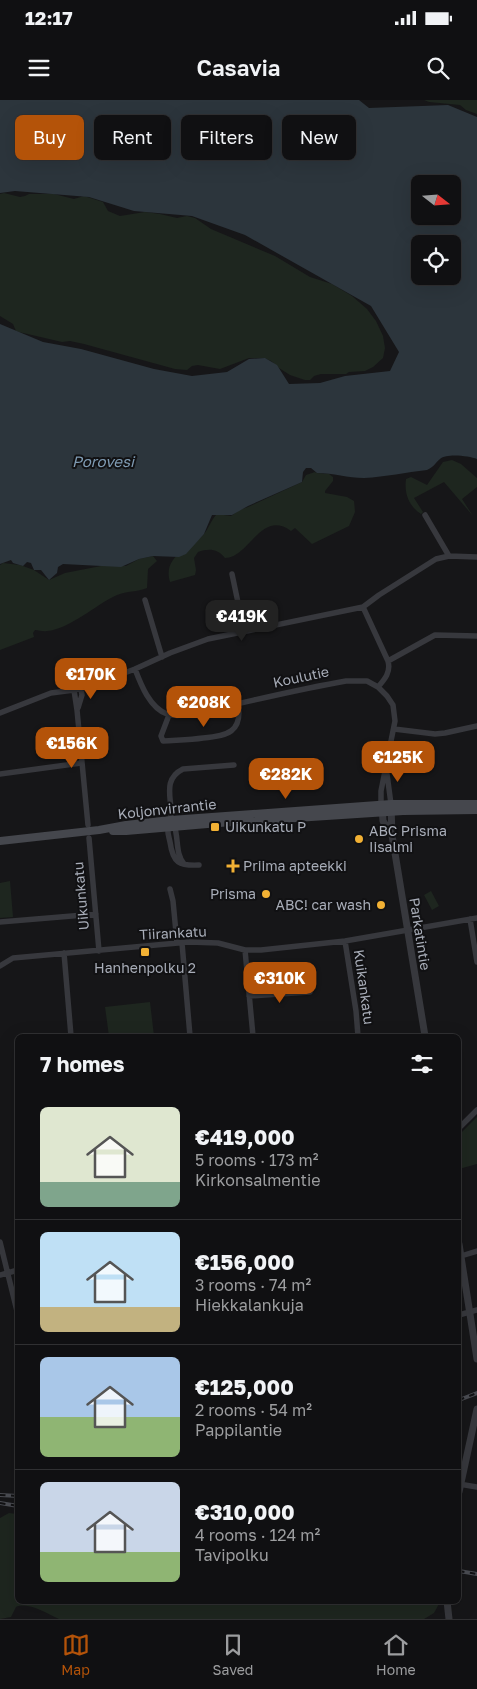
<!DOCTYPE html>
<meta charset="utf-8">
<style>
body{margin:0;font-family:"Golos Text",sans-serif;background:#1e1e20;color:#f1f3f6;height:100vh;display:flex;flex-direction:column;font-size:19px;white-space:nowrap}
*{box-sizing:border-box;margin:0}
p{font-size:16px;color:#9c9d9f}
.icon{flex:none;width:28px;height:28px;fill:none;stroke:currentColor;stroke-width:2;stroke-linecap:round;stroke-linejoin:round}
.map{position:relative;flex:1;overflow:hidden}
.details{position:absolute;left:15px;top:934px;width:446px;height:570px;display:flex;flex-direction:column;background:#101012;border-radius:8px;box-shadow:0 5px 20px #0002,0 0 0 1px #303032}
.details>*{flex:none}
.top-card{position:absolute;left:15px;top:15px;width:448px;height:45px;display:flex;gap:10px}
.needle{width:32px;rotate:107deg}
.buttons{position:absolute;left:411px;top:75px;display:grid;gap:10px}
.buttons a{display:grid;place-items:center;width:50px;height:50px;border-radius:8px;background:#101012;box-shadow:0 5px 20px #0002,0 0 0 1px #303032;font-size:25px}
.price{position:absolute;translate:-50% -42px;padding:0 11px;border-radius:10px;background:#b45309;color:#fff;font-size:16px;line-height:32px;filter:drop-shadow(0 1px 2px #0008)}
.price::after{content:'';position:absolute;left:50%;top:30px;width:15px;height:11px;margin-left:-8px;background:inherit;clip-path:polygon(0 0,100% 0,50% 100%)}
.price.current{background:#222;color:#fff}
ul{padding:0;list-style:none}
li{display:flex;align-items:center;gap:15px;height:125px;padding:0 25px}
li+li{border-top:1px solid #303032}
li span{display:grid;place-items:center;flex:none;width:140px;height:100px;border-radius:8px;color:#555}
li>.icon{margin-inline-start:auto}
span .icon{width:60px;height:60px;fill:#fffc;stroke-width:1}
li b{font-size:21px}
h2{display:flex;justify-content:space-between;align-items:center;height:60px;padding:0 25px;font-size:21px}
.pill{padding:0 18px;border-radius:8px;background:#101012;box-shadow:0 5px 20px #0002,0 0 0 1px #303032;font-size:18px;line-height:45px}
.pill.current{background:#b45309;color:#fff}
.status{display:flex;justify-content:space-between;align-items:center;height:35px;padding:0 25px;background:#101012;direction:ltr}
.status svg{height:14px;fill:currentColor}
header{display:flex;justify-content:space-between;align-items:center;height:65px;padding:0 25px;background:#101012;font-size:22px;font-weight:600}
.tabs{display:flex;justify-content:space-around;align-items:center;height:70px;border-top:1px solid #303032;background:#101012;font-size:14px;color:#9c9d9f}
.tabs a{display:grid;justify-items:center;gap:2px}
.tabs .current{color:#b45309}
.map>svg:first-child{display:block}
</style>
<div class="status"><b>12:17</b><svg viewBox="0 0 49 12"><path d="M0 12V9h3v3zM5 12V6h3v6zM10 12V3h3v9zM15 12V0h3v12zM26 1h20v11H26zM47 4h2v5h-2z"/></svg></div>
<header><svg class="icon" aria-label="menu" viewBox="0 0 24 24"><path d="M4 6h16M4 12h16M4 18h16"/></svg>Casavia<svg class="icon" aria-label="search" viewBox="0 0 24 24"><circle cx="10" cy="10" r="6"/><path d="M15 15l6 6"/></svg></header>
<div class="map">
<svg width="477" height="1519" viewBox="0 0 477 1519">
<rect width="100%" height="100%" fill="#161618"/>
<!-- green -->
<path fill="#1e261f" d="M 424,0 L 477,0 L 477,14 L 466,10 L 460,5 L 429,2 Z
M 4,93 L 20,97 L 25,96 L 29,94 L 54,94 L 74,99 L 84,96 L 103,102 L 108,111 L 120,116 L 145,112 L 160,114 L 177,118 L 187,116 L 195,118 L 211,129 L 275,156 L 310,177 L 332,184 L 352,196 L 367,209 L 376,221 L 383,236 L 385,248 L 383,258 L 373,267 L 365,271 L 349,272 L 346,274 L 321,274 L 314,276 L 310,280 L 305,280 L 290,275 L 279,268 L 271,261 L 264,258 L 249,258 L 220,269 L 198,265 L 192,266 L 187,270 L 175,269 L 84,244 L 70,241 L 62,242 L 19,232 L 16,231 L 13,224 L 0,216 L 0,94 Z
M 452,360 L 461,364 L 477,378 L 477,387 L 462,399 L 473,416 L 444,382 L 414,398 L 423,412 L 421,414 C 409,406 404,394 406,379 L 411,377 L 427,385 L 443,362 Z
M 315,372 L 317,373 L 329,374 L 333,377 L 333,381 L 325,391 L 325,393 L 347,397 L 354,401 L 355,412 L 349,426 L 312,444 L 295,428 L 291,431 C 261,409 249,458 225,458 C 218,449 209,448 198,452 L 194,458 L 196,470 L 195,475 L 170,482 C 162,455 191,449 204,434 C 209,428 211,420 217,414 L 231,416 L 239,410 L 248,407 L 302,382 L 306,375 Z
M 153,456 L 157,461 L 148,469 L 147,488 C 137,492 127,491 117,495 C 95,505 70,529 47,531 C 43,532 39,530 35,530 L 33,533 L 34,537 L 0,550 L 0,465 L 3,463 L 20,465 L 34,470 L 49,480 L 65,473 L 101,466 L 126,466 L 139,459 Z
M 10,781 L 13,817 L 0,818 L 0,783 Z
M 431,791 L 439,806 L 432,810 L 424,795 Z
M 150,902 L 154,936 L 109,936 L 105,907 Z
M 477,1017 L 477,1064 L 459,1069 L 459,1035 Z
M 9,1413 L 17,1414 L 18,1501 L 440,1501 L 440,1502 L 434,1513 L 424,1519 L 59,1519 C 48,1514 28,1501 16,1507 L 11,1517 L 0,1519 L 0,1418 Z"/>
<!-- water -->
<path fill="#2c353c" fill-rule="evenodd" d="M 0,0 L 359,0 L 369,8 L 448,5 L 477,17 L 477,359 C 469,356 447,353 440,359 C 435,363 434,367 427,370 C 406,372 386,377 364,378 C 348,378 333,373 317,373 L 311,368 L 306,368 L 303,372 L 302,382 L 248,406 L 232,415 L 212,415 L 204,434 L 186,454 L 179,457 L 153,456 L 139,459 L 121,467 L 63,464 L 58,467 L 57,473 L 49,480 L 41,470 L 34,470 L 31,463 L 27,462 L 23,466 L 13,463 L 11,460 L 0,464 L 0,224 L 43,242 L 81,249 L 154,269 L 192,276 L 227,272 L 249,259 L 265,258 L 277,265 L 289,284 L 320,283 L 345,276 L 390,271 L 399,252 L 371,206 L 245,135 L 192,116 L 134,111 L 89,97 L 15,91 L 0,93 ZM 420,84 L 452,84 L 452,116 L 420,116 ZM 420,144 L 452,144 L 452,176 L 420,176 Z"/>
<g fill="none" stroke-linecap="round" stroke-linejoin="round">
<!-- minor -->
<path stroke="#37383d" stroke-width="5.5" d="M 425,415 L 449,456
M 232,474 L 244,531
M 145,500 L 162,557
M 363,507 L 388,561 C 391,572 385,579 378,587 L 387,596 L 393,605 L 395,621 L 381,691 L 381,704
M 388,561 L 435,535 L 477,536
M 135,569 C 141,585 150,608 167,614 C 181,619 208,610 223,607 C 264,598 305,588 346,581 L 367,581 L 378,587
M 74,590 L 77,610 L 88,725
M 78,608 L 82,595 L 81,589
M 0,613 L 51,593 L 74,590 L 87,587 L 135,569 L 170,553 L 208,539 L 363,507 L 379,495 L 436,459 L 449,456 L 477,457
M 169,615 L 161,636 L 163,641 C 176,640 190,640 203,638 C 227,636 243,632 238,604
M 394,629 L 435,634 L 445,633 L 477,626
M 0,674 L 81,663
M 387,674 L 391,704
M 174,725 C 179,738 175,753 184,764
M 89,738 L 99,851
M 199,765 C 179,766 173,763 170,742 C 169,737 167,732 168,727 C 169,724 171,721 171,719 C 173,700 161,680 183,669 L 234,665
M 170,789 L 173,801 L 177,843
M 470,819 L 477,862
M 0,822 L 96,814
M 345,841 L 356,911 L 358,936
M 182,843 L 190,936
M 245,850 L 253,936
M 64,853 L 71,936
M 0,866 L 13,858 L 189,842 L 218,843 L 245,850 L 261,850 L 345,841 L 477,818
M 249,896 L 310,892
M 459,1028 L 477,1010
M 0,1142 L 18,1215
M 461,1156 L 477,1151
M 0,1175 L 18,1170
M 459,1215 L 477,1210
M 459,1384 L 477,1387"/>
<!-- tertiary -->
<path stroke="#37383d" stroke-width="7" d="M 391,706 L 392,735 L 425,936
M 382,707 L 383,721 L 392,735
M 459,1144 L 477,1259
M 459,1392 L 477,1309
M 447,1501 L 449,1519"/>
<!-- secondary -->
<path stroke="#45474d" stroke-width="8" d="M 113,731 L 126,731 L 219,723 L 403,711 L 477,710
M 0,741 L 99,730 L 126,725 L 171,720 L 391,704 L 477,704"/>
<!-- rail casing -->
<g stroke="#4a4c52" stroke-width="4">
<path id="rail" d="M 459,1300 L 477,1293
M 0,1395 L 18,1396
M 0,1403 L 18,1406
M 459,1471 L 477,1474"/>
</g>
<!-- rail -->
<use href="#rail" stroke="#111113" stroke-width="2" stroke-dasharray="5.5" stroke-linecap="butt"/>
</g>
<!-- markers -->
<g fill="#f2b134" stroke="#111113" stroke-width="2">
<rect x="210" y="722" width="10" height="10" rx="2.5"/>
<circle cx="359" cy="739" r="5"/>
<path d="M230.5 758.5h5v5h5v5h-5v5h-5v-5h-5v-5h5z"/>
<circle cx="266" cy="794" r="5"/>
<circle cx="381" cy="805" r="5"/>
<rect x="140" y="847" width="10" height="10" rx="2.5"/>
</g>
<g text-anchor="middle" stroke-width="4" stroke-linejoin="round" paint-order="stroke">
<!-- street labels -->
<g font-size="14" fill="#a8adb8" stroke="#111113">
<text transform="translate(301 577) rotate(-12)" y="5">Koulutie</text>
<text transform="translate(167 709) rotate(-6)" y="5">Koljonvirrantie</text>
<text transform="translate(81 796) rotate(-95)" y="5">Uikunkatu</text>
<text transform="translate(173 833) rotate(-3)" y="5">Tiirankatu</text>
<text transform="translate(420 834) rotate(81)" y="5">Parkatintie</text>
<text transform="translate(364 887) rotate(82)" y="5">Kuikankatu</text>
</g>
<!-- poi labels -->
<g font-size="14" fill="#a8adb8" stroke="#111113" text-anchor="start">
<text x="225" y="732">Uikunkatu P</text>
<text x="369" y="736">ABC Prisma<tspan x="369" dy="16">Iisalmi</tspan></text>
<text x="243" y="771">Priima apteekki</text>
<text x="256" y="799" text-anchor="end">Prisma</text>
<text x="371" y="810" text-anchor="end">ABC! car wash</text>
<text x="145" y="873" text-anchor="middle">Hanhenpolku 2</text>
</g>
<!-- water labels -->
<g font-size="15" font-style="italic" fill="#7f9bb3" stroke="#111113">
<text x="103" y="367">Porovesi</text>
</g>
</g>
</svg>
<div class="buttons">
<a><svg class="needle" viewBox="-14 -14 28 28"><path d="M0-13l5 13h-10z" fill="#e53935"/><path d="M0 13l5-13h-10z" fill="#9c9d9f"/></svg></a>
<a><svg class="icon" aria-label="locate" viewBox="0 0 24 24"><circle cx="12" cy="12" r="6"/><path d="M12 2v4M12 18v4M2 12h4M18 12h4"/></svg></a>
</div>
<b class="price current" style="left:242px;top:542px">€419K</b>
<b class="price" style="left:91px;top:600px">€170K</b>
<b class="price" style="left:204px;top:628px">€208K</b>
<b class="price" style="left:72px;top:669px">€156K</b>
<b class="price" style="left:398px;top:683px">€125K</b>
<b class="price" style="left:286px;top:700px">€282K</b>
<b class="price" style="left:280px;top:904px">€310K</b>
<div class="top-card">
<a class="pill current">Buy</a>
<a class="pill">Rent</a>
<a class="pill">Filters</a>
<a class="pill">New</a>
</div>
<section class="details">
<h2>7 homes<svg class="icon" aria-label="filters" viewBox="0 0 24 24"><path d="M4 7h16M4 17h16"/><circle cx="9" cy="7" r="2"/><circle cx="15" cy="17" r="2"/></svg></h2>
<ul>
<li><span style="background:linear-gradient(#dfe7d0 75%,#7fa58c 0)"><svg class="icon" aria-label="home" viewBox="0 0 24 24"><path d="M3 11l9-7 9 7M6 9v11h12V9"/></svg></span><div><b>€419,000</b><p>5 rooms · 173 m²</p><p>Kirkonsalmentie</p></div></li>
<li><span style="background:linear-gradient(#bfe0f5 75%,#c2b280 0)"><svg class="icon" aria-label="home" viewBox="0 0 24 24"><path d="M3 11l9-7 9 7M6 9v11h12V9"/></svg></span><div><b>€156,000</b><p>3 rooms · 74 m²</p><p>Hiekkalankuja</p></div></li>
<li><span style="background:linear-gradient(#a9c7e8 60%,#8fb573 0)"><svg class="icon" aria-label="home" viewBox="0 0 24 24"><path d="M3 11l9-7 9 7M6 9v11h12V9"/></svg></span><div><b>€125,000</b><p>2 rooms · 54 m²</p><p>Pappilantie</p></div></li>
<li><span style="background:linear-gradient(#c9d6e8 70%,#8fb573 0)"><svg class="icon" aria-label="home" viewBox="0 0 24 24"><path d="M3 11l9-7 9 7M6 9v11h12V9"/></svg></span><div><b>€310,000</b><p>4 rooms · 124 m²</p><p>Tavipolku</p></div></li>
</ul>
</section>
</div>
<nav class="tabs">
<a class="current"><svg class="icon" aria-label="map" viewBox="0 0 24 24"><path d="M3 6l6-2 6 2 6-2v14l-6 2-6-2-6 2zM9 4v14M15 6v14"/></svg>Map</a>
<a><svg class="icon" aria-label="saved" viewBox="0 0 24 24"><path d="M7 4h10v16l-5-4-5 4z"/></svg>Saved</a>
<a><svg class="icon" aria-label="home" viewBox="0 0 24 24"><path d="M3 11l9-7 9 7M6 9v11h12V9"/></svg>Home</a>
</nav>
